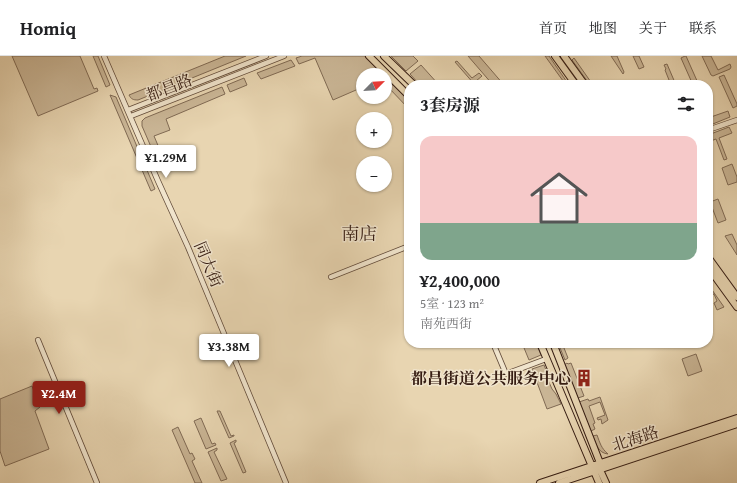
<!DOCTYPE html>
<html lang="zh">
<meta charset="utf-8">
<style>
body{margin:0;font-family:"Gentium Book Plus","Noto Serif SC",serif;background:#f6f6f6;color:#202124;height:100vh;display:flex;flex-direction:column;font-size:15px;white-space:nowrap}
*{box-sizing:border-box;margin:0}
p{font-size:13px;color:#757577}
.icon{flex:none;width:22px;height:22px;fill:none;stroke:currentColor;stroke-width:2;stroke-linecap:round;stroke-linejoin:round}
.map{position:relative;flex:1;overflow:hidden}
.panel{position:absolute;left:404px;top:24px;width:309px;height:268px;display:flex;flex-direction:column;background:#fff;border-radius:16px;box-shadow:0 1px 3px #0004}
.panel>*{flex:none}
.needle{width:26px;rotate:66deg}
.fabs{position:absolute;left:356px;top:12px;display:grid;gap:8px}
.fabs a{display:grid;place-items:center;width:36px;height:36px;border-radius:50%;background:#fff;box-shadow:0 1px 3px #0004;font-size:20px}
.price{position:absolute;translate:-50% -34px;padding:0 9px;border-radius:4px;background:#fff;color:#222;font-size:13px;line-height:26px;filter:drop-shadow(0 1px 2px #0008)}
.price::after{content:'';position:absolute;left:50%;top:24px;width:12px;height:9px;margin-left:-6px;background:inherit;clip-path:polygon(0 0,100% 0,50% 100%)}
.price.selected{background:#8f2418;color:#fff}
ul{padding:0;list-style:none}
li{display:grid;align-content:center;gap:8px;height:212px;padding:0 16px}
li span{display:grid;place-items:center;height:124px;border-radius:12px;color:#555}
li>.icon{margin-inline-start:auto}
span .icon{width:72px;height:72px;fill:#fffc;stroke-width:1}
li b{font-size:17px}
h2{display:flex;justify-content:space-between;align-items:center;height:48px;padding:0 16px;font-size:17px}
header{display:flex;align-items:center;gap:24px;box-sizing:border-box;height:56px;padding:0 20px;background:#fff;border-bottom:1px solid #e0e0e0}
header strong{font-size:19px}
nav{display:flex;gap:22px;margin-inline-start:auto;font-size:14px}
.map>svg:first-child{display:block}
</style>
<header>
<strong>Homiq</strong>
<nav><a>首页</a><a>地图</a><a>关于</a><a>联系</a></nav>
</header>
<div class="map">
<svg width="737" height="427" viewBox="0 0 737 427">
<rect width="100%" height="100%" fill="#e8d5b1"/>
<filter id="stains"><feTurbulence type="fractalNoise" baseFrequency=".005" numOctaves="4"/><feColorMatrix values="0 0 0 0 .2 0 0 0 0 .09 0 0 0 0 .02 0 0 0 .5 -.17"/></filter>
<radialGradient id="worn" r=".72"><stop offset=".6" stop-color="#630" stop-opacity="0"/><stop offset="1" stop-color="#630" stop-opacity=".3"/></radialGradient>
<!-- green -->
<path fill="#cab696" stroke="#806a54" d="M 12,0 L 80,0 L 94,33 L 97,32 L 98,35 L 38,60 Z
M 93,0 L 98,0 L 110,29 L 106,31 Z
M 225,0 L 246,0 L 138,44 C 133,44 131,43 129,39 Z
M 302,0 L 365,0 L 387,21 L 385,22 L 385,19 L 363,19 L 363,31 L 333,44 L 315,2 L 299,8 L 296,2 Z
M 391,0 L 413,0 L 418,5 L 406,15 Z
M 468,0 L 479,0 L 504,29 L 493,29 Z
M 545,0 L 549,0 L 569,29 L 566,29 Z
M 611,0 L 617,0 L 624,16 L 623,18 Z
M 633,0 L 639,0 L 644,11 L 639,13 Z
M 685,0 L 686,0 L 698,27 L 693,29 L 681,2 Z
M 702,0 L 711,0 L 718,14 L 730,8 L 731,11 L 730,13 L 713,20 L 711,19 Z
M 574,2 L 593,29 L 590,29 L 572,4 Z
M 291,4 L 295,10 L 261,23 L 257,17 Z
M 457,5 L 472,22 L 479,17 L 482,20 L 476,25 L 478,29 L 475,29 L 455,6 Z
M 667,8 L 676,29 L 671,29 L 665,14 L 666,13 L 664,9 Z
M 421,9 L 439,29 L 420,29 L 410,18 Z
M 724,19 L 737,48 L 737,50 L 733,52 L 719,21 Z
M 244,22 L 247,29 L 230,36 L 227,29 Z
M 394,28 L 409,44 L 409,53 L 388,31 Z
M 222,31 L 225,38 L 166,63 L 170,74 L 154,80 L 162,99 L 160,101 L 161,105 L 158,107 L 142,70 L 142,65 L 145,62 Z
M 110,39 L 116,41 L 155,133 L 151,135 Z
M 728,55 L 730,61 L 708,70 L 708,62 Z
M 729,71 L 732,77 L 719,82 L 727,103 L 724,104 L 716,83 L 708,86 L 708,79 Z
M 732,108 L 737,121 L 737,126 L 728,129 L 722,112 Z
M 718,143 L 726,164 L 718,167 L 710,146 Z
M 732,178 L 737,189 L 737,199 L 725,180 Z
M 708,231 L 710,231 L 724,251 L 717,254 L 714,247 L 717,245 L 714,238 L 711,239 Z
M 522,287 L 536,287 L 541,299 L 529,304 Z
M 558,287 L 562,287 L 568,302 L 565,304 Z
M 696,298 L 702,315 L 688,320 L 682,303 Z
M 567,307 L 568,308 L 571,307 L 584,340 L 578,342 L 564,309 Z
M 544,309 L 548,319 L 548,324 L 552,333 L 556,338 L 561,348 L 547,353 L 532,313 Z
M 32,330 L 40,351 L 35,355 L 49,393 L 5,410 L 0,395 L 0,343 Z
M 600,341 L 608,364 L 602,368 L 601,363 L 598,364 L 597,362 L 605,359 L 600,346 L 589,350 L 595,367 L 593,368 L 595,373 L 591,375 L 579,346 L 588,343 L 589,345 Z
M 217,355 L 220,355 L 231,380 L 234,379 L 234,380 L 229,382 Z
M 201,362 L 212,388 L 215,387 L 216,389 L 206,393 L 194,365 Z
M 178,371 L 190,398 L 192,397 L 195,403 L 192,405 L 202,427 L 195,427 L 172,374 Z
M 597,379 C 600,387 601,392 608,398 C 598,397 596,388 593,380 Z
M 236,384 L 236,386 L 234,387 L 246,416 L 243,417 L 230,387 Z
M 217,392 L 217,394 L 214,396 L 227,423 L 221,425 L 208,396 Z"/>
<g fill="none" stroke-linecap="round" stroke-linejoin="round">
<!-- minor casing -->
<g stroke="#624b3a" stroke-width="6">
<path id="minor" d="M 104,0 L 158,125 L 188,191 L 286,427
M 128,54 L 266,0
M 131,60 L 284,0
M 708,74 L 737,64
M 331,221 L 409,190
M 38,284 L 97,427
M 493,287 L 506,318 L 546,303"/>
</g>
<!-- major casing -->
<g stroke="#361d13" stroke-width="8">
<path id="major" d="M 369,0 L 409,40
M 384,0 L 414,29
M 555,0 L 576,29
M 564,0 L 585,29
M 708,201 L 737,241
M 708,211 L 737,251
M 540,287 L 599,427
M 553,287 L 600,407 L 600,414 L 606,427
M 540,427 L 737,362
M 559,427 L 737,368"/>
</g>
<!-- minor -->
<use href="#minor" stroke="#f0e4cc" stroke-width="4.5"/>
<!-- major -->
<use href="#major" stroke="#e8d5b1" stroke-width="6"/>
</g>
<!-- icons -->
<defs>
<g id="building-bare" transform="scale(1.38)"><path d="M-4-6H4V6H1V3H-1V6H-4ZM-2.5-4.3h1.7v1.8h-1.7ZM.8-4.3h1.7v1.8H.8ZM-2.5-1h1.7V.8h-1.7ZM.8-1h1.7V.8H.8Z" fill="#8f2418" stroke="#f0e4cc" stroke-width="2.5" paint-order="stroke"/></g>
</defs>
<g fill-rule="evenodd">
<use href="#building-bare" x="584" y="322"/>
</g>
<g text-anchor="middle" stroke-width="3" stroke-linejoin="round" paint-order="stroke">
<!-- street labels -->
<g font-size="16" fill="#361d13" stroke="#f0e4cc">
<text transform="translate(169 31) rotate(-21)" y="6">都昌路</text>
<text transform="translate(209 208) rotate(67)" y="6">同大街</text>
<text transform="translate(635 382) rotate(-18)" y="6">北海路</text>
</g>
<!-- poi labels -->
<g font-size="16" font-weight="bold" fill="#361d13" stroke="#f0e4cc" text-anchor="end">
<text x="571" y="328">都昌街道公共服务中心</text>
</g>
<!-- quarter labels -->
<g font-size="18" fill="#361d13" stroke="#f0e4cc">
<text x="359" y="184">南店</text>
</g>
</g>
<rect width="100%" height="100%" filter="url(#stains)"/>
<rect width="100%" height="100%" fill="url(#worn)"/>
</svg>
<div class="fabs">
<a><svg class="needle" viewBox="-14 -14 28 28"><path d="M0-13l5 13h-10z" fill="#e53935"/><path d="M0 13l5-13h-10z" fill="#757577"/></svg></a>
<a>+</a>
<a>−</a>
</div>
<b class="price" style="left:166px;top:123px">¥1.29M</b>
<b class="price" style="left:229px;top:312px">¥3.38M</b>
<b class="price selected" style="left:59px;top:359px">¥2.4M</b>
<section class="panel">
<h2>3套房源<svg class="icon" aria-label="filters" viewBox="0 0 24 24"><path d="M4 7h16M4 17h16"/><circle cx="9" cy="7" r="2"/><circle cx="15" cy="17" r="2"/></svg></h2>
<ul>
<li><span style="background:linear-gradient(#f6c9c9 70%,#7fa58c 0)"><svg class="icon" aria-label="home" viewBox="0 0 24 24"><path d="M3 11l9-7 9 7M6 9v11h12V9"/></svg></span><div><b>¥2,400,000</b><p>5室 · 123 m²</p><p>南苑西街</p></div></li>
</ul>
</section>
</div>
